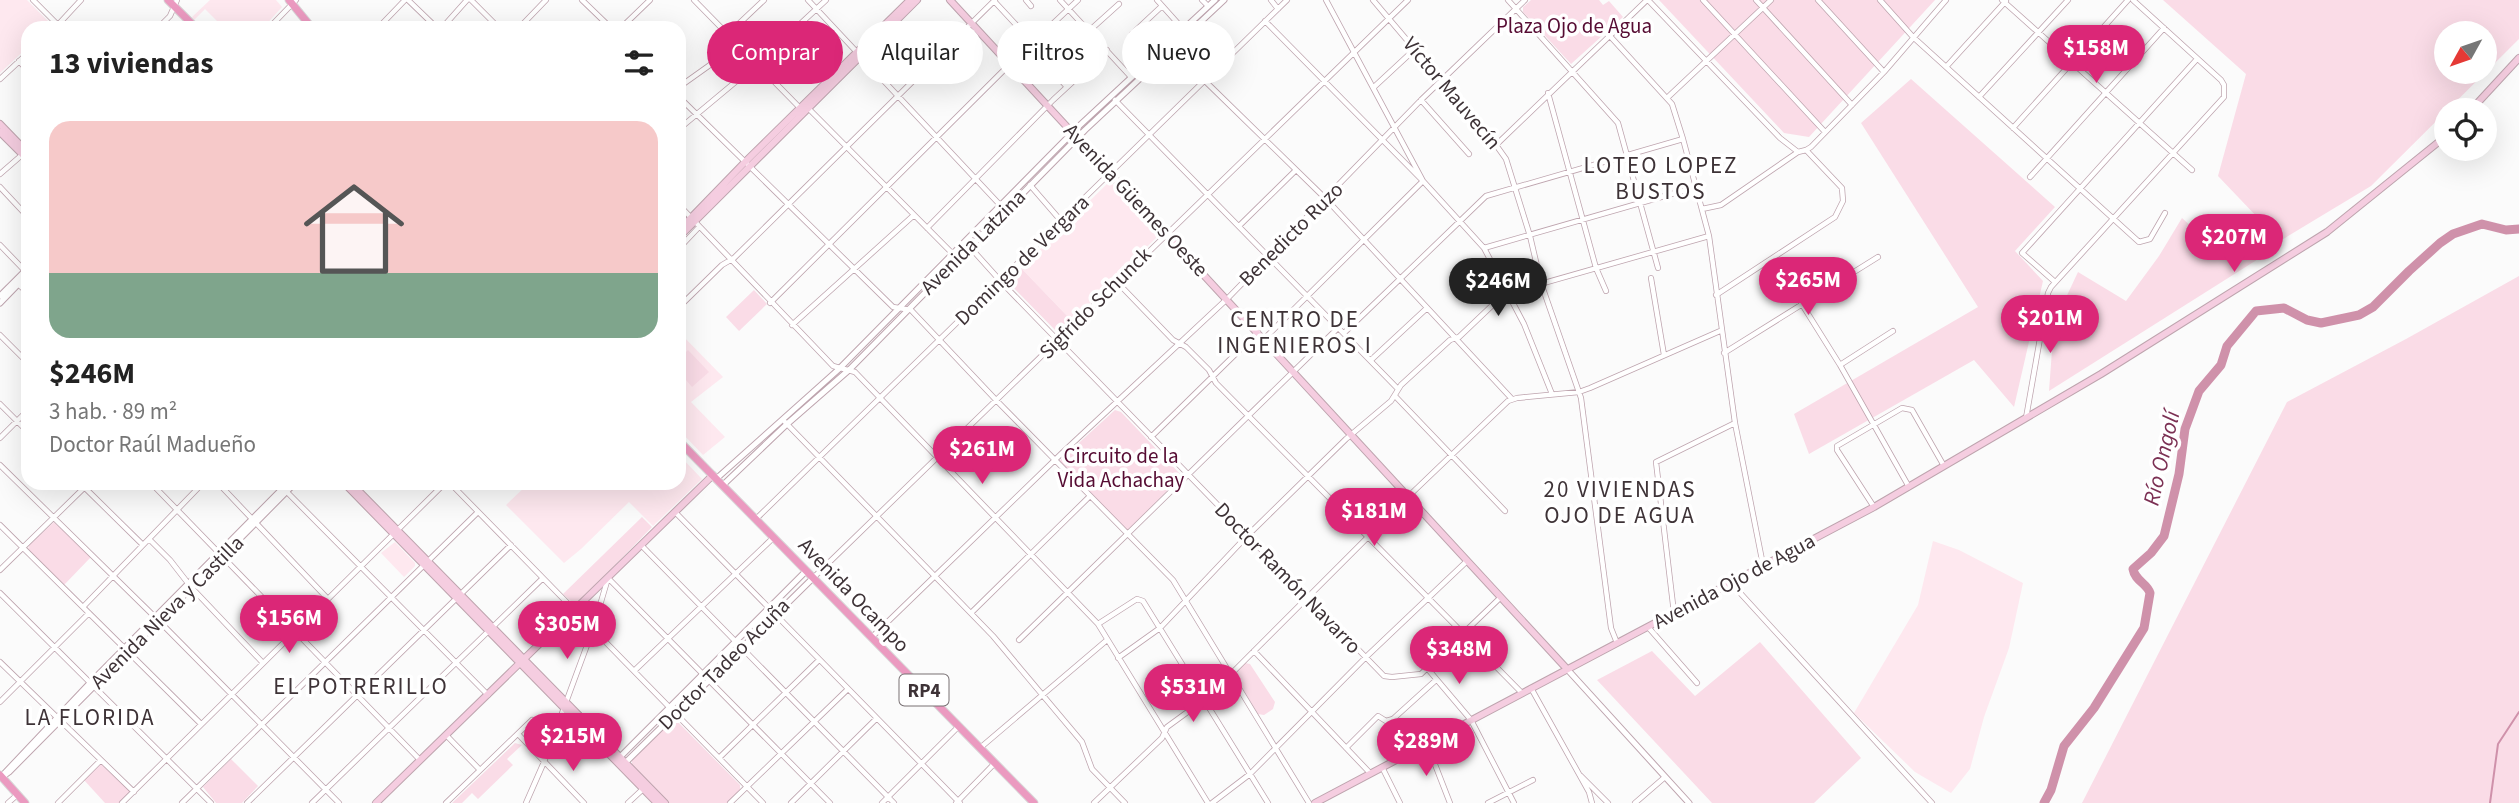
<!DOCTYPE html>
<html lang="es">
<meta charset="utf-8">
<style>
body{margin:0;font-family:"Source Sans 3",sans-serif;background:#f6f6f6;color:#222;height:100vh;display:flex;flex-direction:column;font-size:26px;white-space:nowrap}
*{box-sizing:border-box;margin:0}
p{font-size:23px;color:#767676}
.icon{flex:none;width:38px;height:38px;fill:none;stroke:currentColor;stroke-width:2;stroke-linecap:round;stroke-linejoin:round}
.map{position:relative;flex:1;overflow:hidden}
.side{position:absolute;left:21px;top:21px;width:665px;height:469px;display:flex;flex-direction:column;background:#fff;border-radius:21px;box-shadow:0 7px 28px #0002}
.side>*{flex:none}
.top-card{position:absolute;left:707px;top:21px;width:665px;height:63px;display:flex;gap:14px}
.needle{width:46px;rotate:230deg}
.fabs{position:absolute;left:2434px;top:21px;display:grid;gap:14px}
.fabs a{display:grid;place-items:center;width:63px;height:63px;border-radius:50%;background:#fff;box-shadow:0 7px 28px #0002;font-size:35px}
.price{position:absolute;translate:-50% -60px;padding:0 16px;border-radius:24px;background:#db2777;color:#fff;font-size:23px;line-height:46px;filter:drop-shadow(0 2px 4px #0008)}
.price::after{content:'';position:absolute;left:50%;top:42px;width:21px;height:16px;margin-left:-10px;background:inherit;clip-path:polygon(0 0,100% 0,50% 100%)}
.price.current{background:#222;color:#fff}
ul{padding:0;list-style:none}
li{display:grid;align-content:center;gap:14px;height:371px;padding:0 28px}
li+li{border-top:2px solid #e0e0e0}
li span{display:grid;place-items:center;height:217px;border-radius:21px;color:#555}
li>.icon{margin-inline-start:auto}
span .icon{width:126px;height:126px;fill:#fffc;stroke-width:1}
li b{font-size:30px}
h2{display:flex;justify-content:space-between;align-items:center;height:84px;padding:0 28px;font-size:30px}
.tag{padding:0 24px;border-radius:32px;background:#fff;box-shadow:0 7px 28px #0002;font-size:24px;line-height:63px}
.tag.current{background:#db2777;color:#fff}
.map>svg:first-child{display:block}
</style>
<div class="map">
<svg width="2519" height="803" viewBox="0 0 2519 803">
<rect width="100%" height="100%" fill="#fbfbfb"/>
<!-- built -->
<path fill="#fee8ef" d="M 0,0 L 27,0 L 50,23 L 50,26 L 48,28 L 28,28 L 28,47 L 0,73 Z
M 210,0 L 276,0 L 282,7 L 263,28 L 224,28 L 205,9 L 194,20 L 192,17 Z
M 1110,181 L 1159,235 L 1072,321 L 1021,268 Z
M 679,332 L 723,377 L 691,402 L 725,437 L 703,455 L 679,430 Z
M 679,455 L 702,479 L 653,526 L 629,502 L 581,549 L 564,563 L 506,505 L 529,483 L 679,483 Z
M 1933,541 L 1959,550 L 2023,583 L 2009,648 L 1984,717 L 1970,769 L 1951,793 L 1915,772 L 1854,713 L 1918,605 Z
M 395,542 L 415,563 L 415,566 L 404,577 L 381,553 Z"/>
<!-- green -->
<path fill="#fadce7" fill-rule="evenodd" d="M 1531,0 L 1599,0 L 1603,5 L 1609,1 L 1623,17 L 1571,64 L 1523,12 L 1523,7 Z
M 1659,0 L 1935,0 L 1809,137 L 1784,133 Z
M 2163,0 L 2519,0 L 2519,39 L 2371,186 L 2280,241 L 2218,176 L 2246,74 ZM 2446,33 L 2485,33 L 2485,72 L 2446,72 Z
M 1911,79 L 2055,207 L 2015,251 L 2043,281 L 2014,407 L 1974,360 L 1809,454 L 1794,414 L 1978,307 L 1861,123 Z
M 2182,218 L 2221,253 L 2249,239 L 2263,256 L 2049,391 L 2054,323 L 2078,272 L 2126,301 L 2159,256 Z
M 1021,268 L 1072,321 L 1061,332 L 1057,332 L 1009,283 L 1009,279 Z
M 2519,276 L 2519,803 L 2082,803 L 2287,402 L 2406,339 Z
M 754,290 L 767,304 L 739,331 L 726,317 Z
M 688,350 L 709,372 L 692,387 L 679,372 L 679,359 Z
M 1115,410 L 1121,412 L 1182,476 L 1127,531 L 1059,461 Z
M 642,517 L 652,527 L 578,603 L 573,603 L 563,594 Z
M 54,522 L 91,557 L 64,585 L 28,550 L 29,545 Z
M 1760,642 L 1861,758 L 1814,803 L 1712,803 L 1597,680 L 1652,651 L 1695,696 Z
M 1245,663 L 1250,664 L 1275,702 L 1273,709 L 1264,715 L 1258,714 L 1237,679 L 1237,671 Z
M 674,718 L 740,785 L 740,791 L 728,803 L 668,803 L 632,766 L 632,759 Z
M 515,743 L 522,745 L 507,759 L 513,765 L 478,799 L 472,793 L 462,803 L 452,803 Z
M 231,759 L 258,786 L 242,803 L 216,803 L 203,787 Z
M 101,764 L 129,790 L 129,793 L 119,803 L 105,803 L 84,780 Z"/>
<g fill="none" stroke-linecap="round" stroke-linejoin="round">
<!-- stream -->
<path stroke="#cf91aa" stroke-width="2" d="M 2490,803 L 2498,744 L 2519,712"/>
<!-- river -->
<path stroke="#cf91aa" stroke-width="9" d="M 2044,803 L 2051,790 L 2064,746 L 2094,708 L 2144,628 L 2150,593 C 2147,583 2135,581 2133,569 L 2151,553 L 2164,536 L 2179,474 L 2185,429 L 2199,391 L 2221,365 L 2227,346 L 2256,311 L 2284,308 L 2307,320 L 2321,323 L 2359,315 L 2373,307 L 2409,271 L 2440,243 L 2453,234 L 2482,224 L 2506,230 L 2519,229"/>
<!-- minor casing -->
<g stroke="#bea4ae" stroke-width="6">
<path id="minor" d="M 33,0 L 61,28
M 408,0 L 437,28
M 471,0 L 499,28
M 582,0 L 611,28
M 694,0 L 801,109 L 808,108 L 815,115 L 954,255
M 808,0 L 1001,206
M 1026,0 L 1031,6
M 1060,0 L 1131,77
M 1157,0 L 1183,29
M 1202,0 L 1208,6
M 1271,0 L 1278,9
M 1373,0 L 1496,145 L 1506,159 L 1530,236 L 1541,283 L 1581,398 L 1611,628 L 1617,643
M 1508,0 L 1618,123 L 1658,268
M 1648,0 L 1780,138 L 1798,152
M 1703,0 L 1825,132
M 1756,0 L 1852,105
M 1818,0 L 1883,71
M 1880,0 L 1913,37 L 2139,242 L 2150,239 L 2165,213
M 2002,0 L 2192,170
M 994,1 L 1032,42
M 1265,21 L 1423,181 L 1484,248 L 1524,324 L 1552,394
M 55,28 L 81,0
M 158,28 L 170,16 L 177,0
M 269,28 L 296,0
M 378,28 L 405,0
M 442,28 L 467,0
M 519,28 L 546,0
M 621,28 L 650,0
M 1089,31 L 1119,4
M 728,34 L 764,0
M 1132,34 L 1162,6
M 1609,35 L 1672,104 L 1683,139 L 1709,236 L 1735,423 L 1763,565
M 1173,38 L 1210,75
M 19,61 L 28,71
M 1946,67 L 2006,1
M 0,79 L 28,53
M 1205,81 L 1326,199 L 1512,399
M 679,87 L 738,45
M 1067,87 L 1058,77 L 1058,72 L 1075,58 L 1087,69
M 1374,87 L 1415,49
M 1548,93 L 1596,268 L 1606,291
M 679,97 L 893,307 L 911,310 L 996,400 L 1173,580 L 1309,803
M 1979,97 L 2068,0
M 1667,98 L 1771,0
M 1115,100 L 1398,389
M 1421,100 L 1469,154
M 2013,128 L 2128,0
M 679,129 L 757,64 L 826,0
M 1496,145 L 1647,0
M 0,174 L 23,154
M 2030,177 L 2164,28
M 1030,185 L 1062,222
M 0,187 L 28,217
M 679,205 L 833,366 L 855,372 L 1098,624 L 1208,803
M 1702,209 L 1721,205 L 1798,152 L 1806,150 L 1811,147 L 1884,72 L 1946,0
M 1239,226 L 1296,170
M 927,228 L 1053,100 L 1107,50
M 0,245 L 26,272
M 682,245 L 699,227
M 969,246 L 1005,286 L 1384,676 L 1392,677 L 1421,674 L 1501,597
M 1484,248 L 1696,187
M 1773,258 L 1840,365 L 1909,487
M 679,276 L 682,279
M 1651,278 L 1664,355
M 1117,282 L 1173,340 L 1186,347 L 1209,370 L 1216,383 L 1522,693
M 2055,282 L 2022,253 L 2197,59
M 18,284 L 28,293
M 1716,295 L 1835,217 L 1843,201 L 1842,188 L 1806,150
M 770,303 L 1010,64 L 1078,0
M 679,307 L 722,265 L 734,258 L 995,0
M 792,325 L 914,215
M 1344,333 L 1486,196 L 1683,139
M 0,335 L 28,363
M 1264,339 L 1423,181 L 1326,0
M 1724,353 L 1878,257
M 1371,360 L 1427,308
M 1840,365 L 1893,331
M 1395,396 L 1505,511
M 0,404 L 28,432
M 2026,418 L 2048,293 L 2051,287 L 2224,97 L 2224,85 L 2221,80 L 2133,0
M 785,422 L 993,636 L 1082,742 L 1092,769 L 1125,803
M 1151,437 L 1258,332
M 0,438 L 28,410
M 0,465 L 158,620 L 339,803
M 80,483 L 143,545
M 151,483 L 420,760
M 218,483 L 327,598
M 278,483 L 488,695
M 450,483 L 763,803
M 1874,507 L 1837,450 L 1837,446 L 1902,408 L 1912,410 L 1944,466
M 675,512 L 960,803
M 756,519 L 1287,0
M 0,525 L 201,724
M 149,539 L 170,560 L 191,587 L 263,663
M 641,545 L 894,803
M 0,570 L 89,483
M 608,578 L 830,803
M 813,578 L 1408,0
M 1731,583 L 1932,803
M 0,593 L 211,803
M 83,607 L 203,483
M 971,613 L 1090,496
M 1674,613 L 1656,462 L 1735,423
M 1098,624 L 1137,599 L 1143,601 L 1268,803
M 1648,627 L 1697,683
M 872,637 L 1061,454 L 1227,299 L 1421,100 L 1525,0
M 1019,640 L 1339,327
M 1254,651 L 1370,773
M 1118,658 L 1160,628 L 1247,536 L 1346,439 L 1391,401 L 1401,385 L 1450,340 L 1459,337 L 1500,298 L 1509,293 L 1709,236
M 0,662 L 134,792
M 1427,668 L 1471,720 L 1514,803
M 634,671 L 773,538
M 1531,688 L 1589,792 L 1592,803
M 0,702 L 89,613
M 518,734 L 584,803
M 446,735 L 480,770
M 1427,744 L 1450,803
M 980,748 L 1107,640
M 1346,748 L 1378,716 L 1386,721 L 1393,719 L 1436,680
M 719,758 L 819,660
M 1382,767 L 1400,803
M 1581,776 L 1608,803
M 8,803 L 17,795
M 58,803 L 101,760
M 122,803 L 445,483
M 182,803 L 478,512
M 247,803 L 511,545
M 312,803 L 543,578
M 446,803 L 532,720
M 526,803 L 544,762 L 593,629 L 608,578
M 628,803 L 643,789
M 730,803 L 848,689
M 791,803 L 876,719
M 882,803 L 958,727
M 956,803 L 994,764
M 1094,803 L 1162,738 L 1167,727 L 1204,700 L 1222,683 L 1414,491 L 1508,401 L 1517,398 L 1579,392 L 1590,388 L 1720,331
M 1212,803 L 1250,774 L 1366,657 L 1467,561
M 1488,803 L 1533,780
M 1635,803 L 1665,777"/>
</g>
<!-- tertiary casing -->
<g stroke="#bea4ae" stroke-width="7">
<path id="tertiary" d="M 0,296 L 28,268
M 0,303 L 28,274
M 716,479 L 839,369 L 1079,126 L 1215,0
M 723,485 L 787,424 L 850,369 L 1085,130 L 1224,0
M 1567,669 L 1689,803
M 619,760 L 620,757 L 806,571
M 621,763 L 625,763 L 813,578
M 2,776 L 91,682 L 288,483
M 2,777 L 9,772 L 295,483"/>
</g>
<!-- secondary casing -->
<g stroke="#bea4ae" stroke-width="8">
<path id="secondary" d="M 950,0 L 1567,669
M 2471,110 L 2519,58
M 0,124 L 28,153
M 0,132 L 28,160
M 679,230 L 745,162 L 910,0
M 679,237 L 917,0
M 344,483 L 657,803
M 351,483 L 665,803
M 376,803 L 713,475
M 1315,803 L 1874,507 L 2101,374 L 2327,232 L 2446,136"/>
</g>
<!-- primary casing -->
<g stroke="#d8d6d7" stroke-width="9">
<path id="primary" d="M 168,0 L 196,28
M 289,0 L 312,28
M 679,441 L 1034,803
M 0,775 L 25,803"/>
</g>
<!-- minor -->
<use href="#minor" stroke="#fff" stroke-width="4.5"/>
<!-- tertiary -->
<use href="#tertiary" stroke="#fff" stroke-width="5"/>
<!-- secondary -->
<use href="#secondary" stroke="#f5cde0" stroke-width="6"/>
<!-- primary -->
<use href="#primary" stroke="#eb9ac0" stroke-width="7"/>
</g>
<g text-anchor="middle" stroke-width="7" stroke-linejoin="round" paint-order="stroke">
<!-- shield labels -->
<rect fill="#fff" stroke="#787073" stroke-width="2" x="899.5" y="674.5" width="49" height="31" rx="5"/>
<g font-size="19" font-weight="bold" fill="#3e3337">
<text x="924" y="697">RP4</text>
</g>
<!-- park labels -->
<g font-size="21" fill="#560c33" stroke="#fff">
<text x="1574" y="33">Plaza Ojo de Agua</text>
<text x="1121" y="463">Circuito de la<tspan x="1121" dy="24">Vida Achachay</tspan></text>
</g>
<!-- street labels -->
<g font-size="21" fill="#3e3337" stroke="#fff">
<text transform="translate(1452 93) rotate(50)" y="7">Víctor Mauvecín</text>
<text transform="translate(1136 200) rotate(47)" y="7">Avenida Güemes Oeste</text>
<text transform="translate(1291 234) rotate(-45)" y="7">Benedicto Ruzo</text>
<text transform="translate(973 242) rotate(-45)" y="7">Avenida Latzina</text>
<text transform="translate(1022 260) rotate(-44)" y="7">Domingo de Vergara</text>
<text transform="translate(1095 303) rotate(-45)" y="7">Sigfrido Schunck</text>
<text transform="translate(1288 578) rotate(46)" y="7">Doctor Ramón Navarro</text>
<text transform="translate(1734 581) rotate(-28)" y="7">Avenida Ojo de Agua</text>
<text transform="translate(854 595) rotate(46)" y="7">Avenida Ocampo</text>
<text transform="translate(167 612) rotate(-45)" y="7">Avenida Nieva y Castilla</text>
<text transform="translate(724 664) rotate(-45)" y="7">Doctor Tadeo Acuña</text>
</g>
<!-- neighbourhood labels -->
<g font-size="23" letter-spacing="2" fill="#3e3337" stroke="#fff">
<text x="1661" y="173">LOTEO LOPEZ<tspan x="1661" dy="26">BUSTOS</tspan></text>
<text x="1295" y="327">CENTRO DE<tspan x="1295" dy="26">INGENIEROS I</tspan></text>
<text x="1620" y="497">20 VIVIENDAS<tspan x="1620" dy="26">OJO DE AGUA</tspan></text>
<text x="361" y="694">EL POTRERILLO</text>
<text x="90" y="725">LA FLORIDA</text>
</g>
<!-- water labels -->
<g font-size="23" font-style="italic" fill="#7c3154" stroke="#fff">
<text transform="translate(2161 458) rotate(-77)" y="8">Río Ongolí</text>
</g>
</g>
</svg>
<div class="fabs">
<a><svg class="needle" viewBox="-14 -14 28 28"><path d="M0-13l5 13h-10z" fill="#e53935"/><path d="M0 13l5-13h-10z" fill="#767676"/></svg></a>
<a><svg class="icon" aria-label="locate" viewBox="0 0 24 24"><circle cx="12" cy="12" r="6"/><path d="M12 2v4M12 18v4M2 12h4M18 12h4"/></svg></a>
</div>
<b class="price" style="left:2096px;top:85px">$158M</b>
<b class="price" style="left:2234px;top:274px">$207M</b>
<b class="price" style="left:1808px;top:317px">$265M</b>
<b class="price current" style="left:1498px;top:318px">$246M</b>
<b class="price" style="left:2050px;top:355px">$201M</b>
<b class="price" style="left:982px;top:486px">$261M</b>
<b class="price" style="left:1374px;top:548px">$181M</b>
<b class="price" style="left:289px;top:655px">$156M</b>
<b class="price" style="left:567px;top:661px">$305M</b>
<b class="price" style="left:1459px;top:686px">$348M</b>
<b class="price" style="left:1193px;top:724px">$531M</b>
<b class="price" style="left:573px;top:773px">$215M</b>
<b class="price" style="left:1426px;top:778px">$289M</b>
<div class="top-card">
<a class="tag current">Comprar</a>
<a class="tag">Alquilar</a>
<a class="tag">Filtros</a>
<a class="tag">Nuevo</a>
</div>
<section class="side">
<h2>13 viviendas<svg class="icon" aria-label="filters" viewBox="0 0 24 24"><path d="M4 7h16M4 17h16"/><circle cx="9" cy="7" r="2"/><circle cx="15" cy="17" r="2"/></svg></h2>
<ul>
<li><span style="background:linear-gradient(#f6c9c9 70%,#7fa58c 0)"><svg class="icon" aria-label="home" viewBox="0 0 24 24"><path d="M3 11l9-7 9 7M6 9v11h12V9"/></svg></span><div><b>$246M</b><p>3 hab. · 89 m²</p><p>Doctor Raúl Madueño</p></div></li>
</ul>
</section>
</div>
